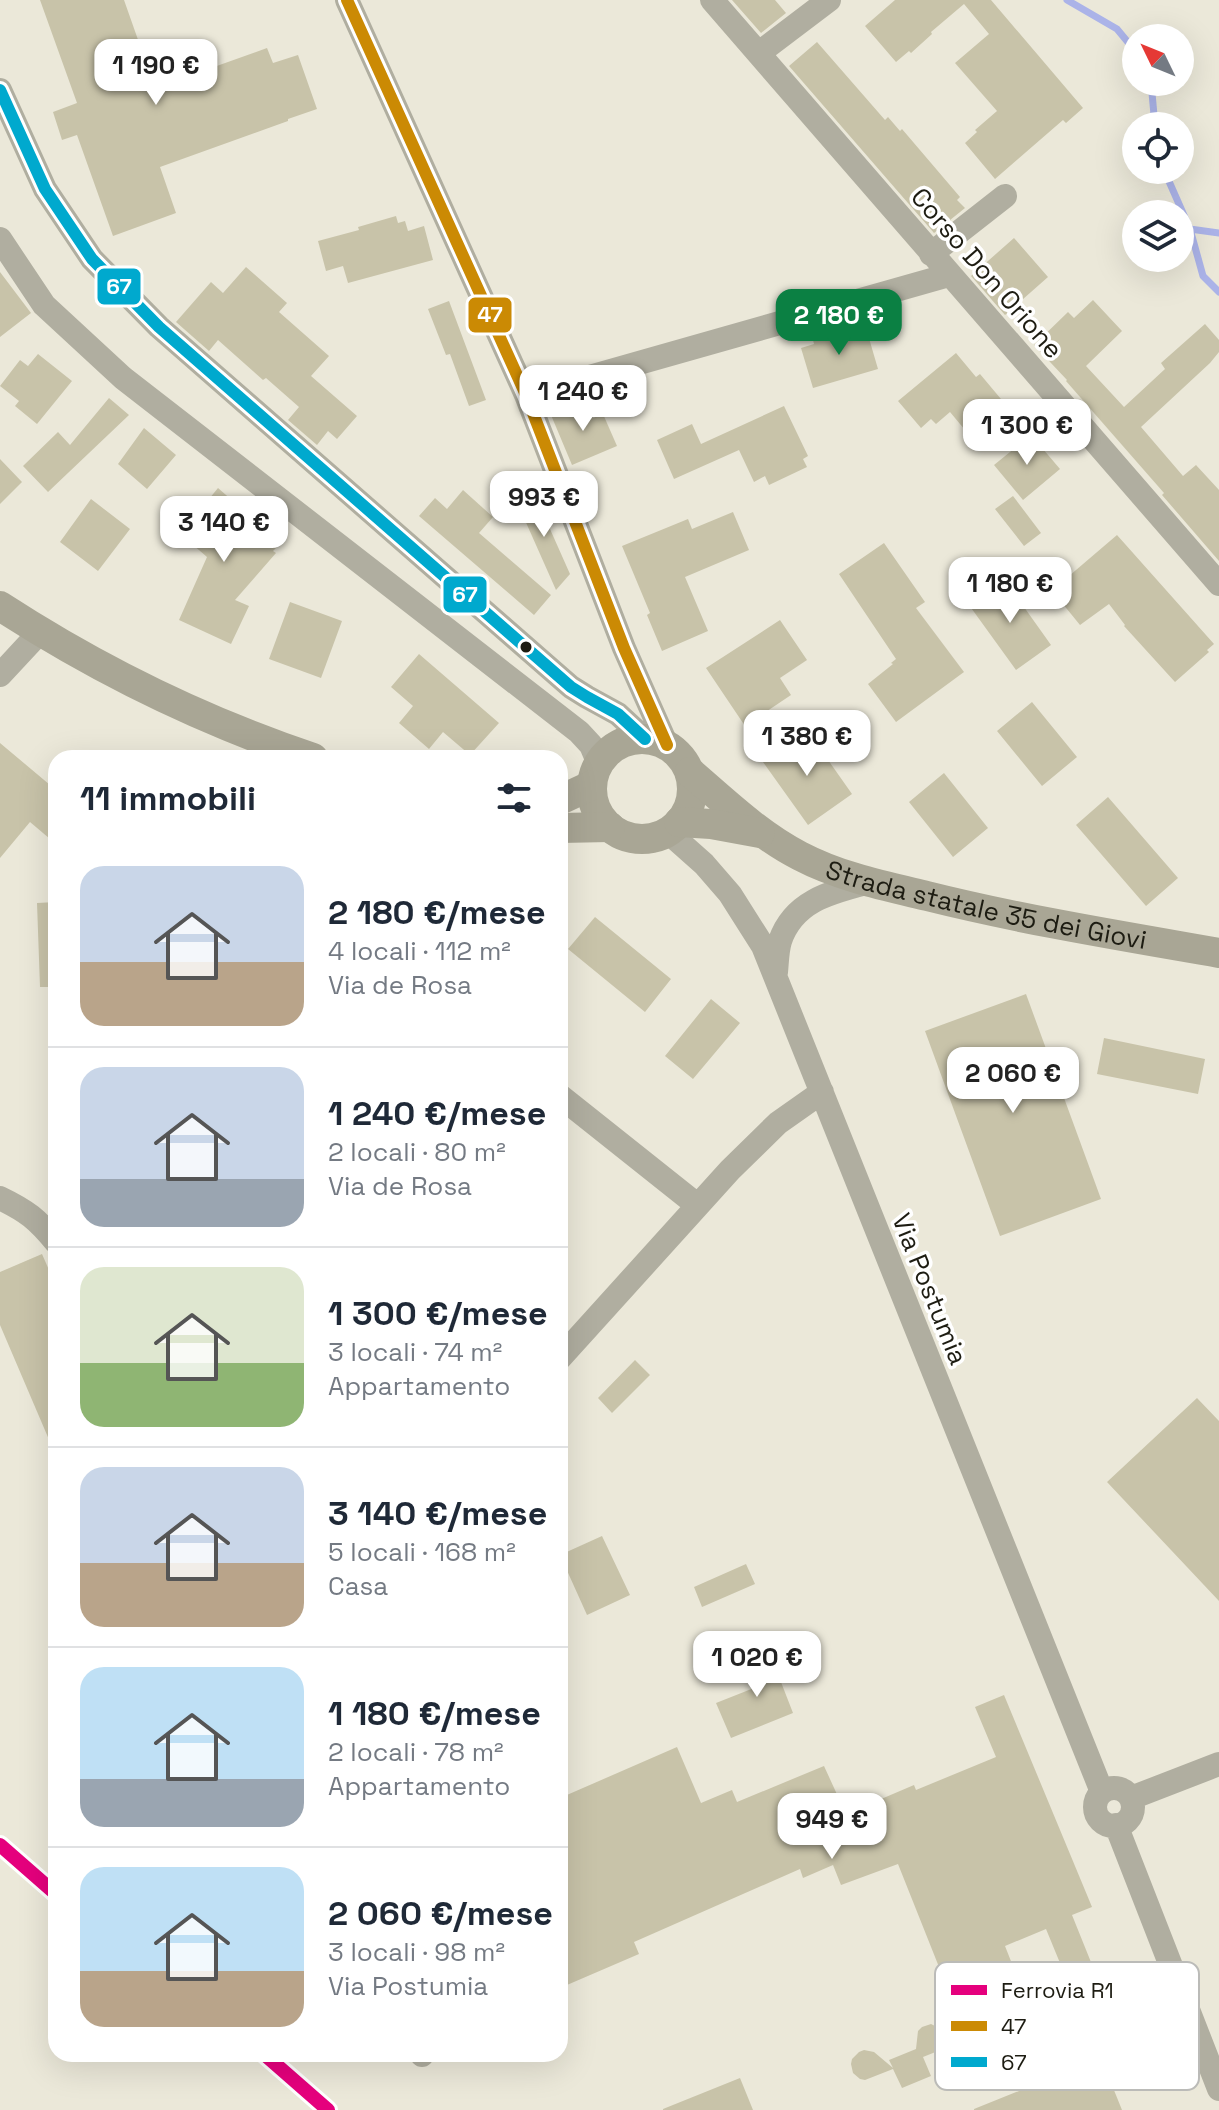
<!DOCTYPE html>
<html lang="it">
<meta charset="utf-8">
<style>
body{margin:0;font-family:"Space Grotesk",sans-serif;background:#f2f2f3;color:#1f2937;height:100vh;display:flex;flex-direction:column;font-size:30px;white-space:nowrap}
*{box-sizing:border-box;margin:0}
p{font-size:26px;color:#747a83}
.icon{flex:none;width:44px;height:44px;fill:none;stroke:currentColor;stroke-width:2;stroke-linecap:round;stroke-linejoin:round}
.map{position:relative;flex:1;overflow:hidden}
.sheet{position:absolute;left:48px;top:750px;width:520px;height:1312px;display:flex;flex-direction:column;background:#fff;border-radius:24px;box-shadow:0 8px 32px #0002}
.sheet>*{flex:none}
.needle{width:52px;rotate:313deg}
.tools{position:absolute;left:1122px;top:24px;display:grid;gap:16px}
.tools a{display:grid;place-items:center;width:72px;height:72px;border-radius:50%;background:#fff;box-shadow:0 8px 32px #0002;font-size:40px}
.price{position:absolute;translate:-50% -68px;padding:0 18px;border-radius:16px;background:#fff;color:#222;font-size:26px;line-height:52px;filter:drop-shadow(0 2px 4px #0008)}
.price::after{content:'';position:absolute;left:50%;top:48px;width:24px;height:18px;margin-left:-12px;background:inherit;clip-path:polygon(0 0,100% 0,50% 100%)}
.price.active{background:#0b8043;color:#fff}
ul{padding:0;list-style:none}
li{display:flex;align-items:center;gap:24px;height:200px;padding:0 32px}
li+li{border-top:2px solid #e0e1e3}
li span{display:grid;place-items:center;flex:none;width:224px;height:160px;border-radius:24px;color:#555}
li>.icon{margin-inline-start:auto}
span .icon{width:96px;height:96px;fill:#fffc;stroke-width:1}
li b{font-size:34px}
h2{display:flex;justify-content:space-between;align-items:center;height:96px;padding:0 32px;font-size:34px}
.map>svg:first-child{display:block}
</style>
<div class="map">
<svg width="1219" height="2110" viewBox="0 0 1219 2110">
<rect width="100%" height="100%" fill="#ebe8d9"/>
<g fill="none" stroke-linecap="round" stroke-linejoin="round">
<!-- stream -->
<path stroke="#abb3e8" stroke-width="7" d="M 1067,0 L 1117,29 L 1136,52
M 1151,82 L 1155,126
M 1164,170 L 1190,229 L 1203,276 L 1219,292
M 1190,229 L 1219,233"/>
</g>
<!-- building -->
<path fill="#c8c3a9" d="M 40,0 L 124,0 L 155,88 L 267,48 L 273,63 L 298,55 L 317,109 L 288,119 L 288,121 L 160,167 L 176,213 L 113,236 L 77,135 L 62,140 L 53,112 L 77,103 Z
M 732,0 L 775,0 L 786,13 L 761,33 Z
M 895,0 L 991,0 L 1083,108 L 1066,123 L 1063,120 L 995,179 L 965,143 L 977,132 L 975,130 L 997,111 L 955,63 L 989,34 L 964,4 L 931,32 L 932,34 L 911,53 L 909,51 L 896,62 L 865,26 Z
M 817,42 L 885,120 L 888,117 L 900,131 L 902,129 L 960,197 L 957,200 L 965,208 L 934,233 L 789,66 Z
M 396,216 L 398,223 L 405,221 L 408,231 L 424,226 L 433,260 L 348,283 L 343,266 L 326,271 L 318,241 L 359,230 L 358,227 Z
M 1014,238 L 1048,277 L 1005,315 L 971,276 Z
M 246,267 L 287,303 L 279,312 L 329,356 L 311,376 L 357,416 L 337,439 L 328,431 L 317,445 L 288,420 L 299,407 L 266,378 L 263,380 L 218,340 L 209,351 L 176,322 L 211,282 L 223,293 Z
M 0,272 L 31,313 L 0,337 Z
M 1093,300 L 1122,331 L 1086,366 L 1124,407 L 1165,369 L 1161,363 L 1205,324 L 1219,340 L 1219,352 L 1210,363 L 1141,427 L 1183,476 L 1196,465 L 1219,490 L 1219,561 L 1162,495 L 1164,493 L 1066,381 L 1067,380 L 1034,345 L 1068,312 L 1074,318 Z
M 449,301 L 486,400 L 469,406 L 450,354 L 446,355 L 428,309 Z
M 866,328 L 878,369 L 813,388 L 801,348 L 814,344 L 813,340 L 853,329 L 853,332 Z
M 956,353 L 976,377 L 980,374 L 1006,405 L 970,436 L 950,412 L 936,424 L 931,419 L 921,428 L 898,401 Z
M 38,354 L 72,381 L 37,424 L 15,406 L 19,401 L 0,386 L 20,360 L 28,366 Z
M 109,398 L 129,415 L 48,492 L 23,466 L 58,432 L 70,445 Z
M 586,400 L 593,418 L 603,414 L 617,446 L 572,465 L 551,415 Z
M 784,406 L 808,456 L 803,459 L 807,467 L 769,485 L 765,476 L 754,482 L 739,450 L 674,479 L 657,440 L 692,424 L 701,444 Z
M 144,428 L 176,455 L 147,489 L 118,464 Z
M 1031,435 L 1060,469 L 1023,500 L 994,465 Z
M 0,459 L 22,482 L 0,504 Z
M 218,488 L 281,543 L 273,551 L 276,553 L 235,600 L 249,606 L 231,644 L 179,620 L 207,557 L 177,531 L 198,508 L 200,510 Z
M 463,490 L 493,517 L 479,533 L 551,595 L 534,615 L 419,516 L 435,498 L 447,509 Z
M 534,493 L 570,574 L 556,590 L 516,500 Z
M 1013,496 L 1041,533 L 1024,546 L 995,509 Z
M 91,499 L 130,529 L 98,571 L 60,542 Z
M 733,512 L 749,550 L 685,577 L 708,631 L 662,651 L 647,615 L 650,613 L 622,546 L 688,519 L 692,529 Z
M 1117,535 L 1214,644 L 1207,650 L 1209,652 L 1175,682 L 1124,626 L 1125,625 L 1109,604 L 1080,625 L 1049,587 L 1066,573 L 1069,576 Z
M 884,543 L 925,602 L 916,608 L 964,672 L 896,722 L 868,684 L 893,664 L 891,663 L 896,659 L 839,574 Z
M 1004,579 L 1051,645 L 1016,670 L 969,605 Z
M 290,602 L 342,621 L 321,678 L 269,659 Z
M 780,620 L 807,660 L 780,678 L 791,695 L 745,726 L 706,668 Z
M 419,654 L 499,723 L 470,755 L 443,732 L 429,749 L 399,723 L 413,706 L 391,687 Z
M 1032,702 L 1077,757 L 1042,786 L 997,731 Z
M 807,730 L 852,794 L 808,825 L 763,762 Z
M 0,743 L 56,790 L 56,844 L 30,822 L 0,858 Z
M 944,773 L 988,828 L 953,857 L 909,802 Z
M 1108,797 L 1178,878 L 1146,906 L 1076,825 Z
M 56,902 L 56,987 L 40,987 L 37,903 Z
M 595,917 L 671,979 L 645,1012 L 568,949 Z
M 1026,994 L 1101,1199 L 1000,1236 L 925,1031 Z
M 711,999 L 740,1023 L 693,1079 L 665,1056 Z
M 1104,1038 L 1205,1059 L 1198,1094 L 1097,1074 Z
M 42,1254 L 56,1286 L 56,1456 L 0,1325 L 0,1272 Z
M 635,1360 L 650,1375 L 612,1413 L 598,1398 Z
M 1197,1398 L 1219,1421 L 1219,1601 L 1107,1482 Z
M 602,1536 L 630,1595 L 587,1615 L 560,1555 Z
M 746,1564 L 755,1584 L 702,1607 L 694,1587 Z
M 767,1646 L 793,1713 L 731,1738 L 716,1703 L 759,1686 L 747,1654 Z
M 1004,1695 L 1092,1907 L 1072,1915 L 1105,1997 L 1054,2018 L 1036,1973 L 1060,1963 L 1046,1929 L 1005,1946 L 1020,1984 L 990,1996 L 961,1990 L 963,1963 L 941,1972 L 898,1864 L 841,1885 L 833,1865 L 803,1878 L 800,1869 L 634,1942 L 639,1954 L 560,1988 L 560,1798 L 677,1747 L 701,1803 L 732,1790 L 737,1802 L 824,1766 L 846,1814 L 914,1785 L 916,1790 L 996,1757 L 975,1707 Z
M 931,2024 L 957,2037 L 938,2051 L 923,2057 L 931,2076 L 902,2088 L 893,2069 L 865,2080 L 860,2079 L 853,2073 L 851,2064 L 852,2059 L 859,2052 L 864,2050 L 874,2052 L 893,2068 L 889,2060 L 916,2049 L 918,2031 L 922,2027 Z
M 1101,2058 L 1122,2110 L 974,2110 L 974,2109 Z
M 740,2078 L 753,2110 L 663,2110 L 663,2109 Z"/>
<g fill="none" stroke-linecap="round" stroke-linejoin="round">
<!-- minor -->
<path stroke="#b0aea0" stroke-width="24" d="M 347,0 L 526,395 L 624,648 L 667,745
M 712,0 L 1219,584
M 759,53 L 829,0
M 0,90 L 45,189 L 92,259 L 159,327 L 571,687 L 587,697 L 618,714 L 645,739
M 0,239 L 44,305 L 123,378 L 579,732 L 591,745 L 599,764
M 931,254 L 1005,196
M 526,395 L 949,275
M 0,675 L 40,632
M 668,832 L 704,864 L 730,894 L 763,946 L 1102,1792
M 776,972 C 777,962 777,951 780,941 C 794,900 832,892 870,882
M 560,1096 L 697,1205
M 0,1198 C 27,1211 37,1219 56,1242
M 560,1358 L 730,1170 L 778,1123 L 822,1092
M1095 1807a19 19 0 1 1 38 0a19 19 0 1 1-38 0Z
M 1131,1798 L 1219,1764
M 1116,1825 L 1219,2089
M 422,2054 L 422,2055"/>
<!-- major -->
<g stroke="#a9a695" stroke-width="30">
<path d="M 0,606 C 97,669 203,721 313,758"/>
<circle cx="642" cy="789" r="50"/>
<path id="s1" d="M 690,772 C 725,802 759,835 800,856 C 840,877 885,886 927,896 C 1023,920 1122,936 1219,953"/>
<path d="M 560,800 L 592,785"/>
<path d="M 679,822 L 711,824 L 760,833"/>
<path d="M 560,828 L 610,827"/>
</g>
<!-- bus-1 casing -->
<g stroke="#fff" stroke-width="18">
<path id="bus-1" d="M 347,0 L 526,395 L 624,648 L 667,745"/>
</g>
<!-- bus-2 casing -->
<g stroke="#fff" stroke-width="18">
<path id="bus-2" d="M 0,90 L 45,189 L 92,259 L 159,327 L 571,687 L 587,697 L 618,714 L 645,739"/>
</g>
<!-- bus-1 -->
<use href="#bus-1" stroke="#cb8a04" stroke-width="12"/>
<!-- bus-2 -->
<use href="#bus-2" stroke="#00a9ce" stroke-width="12"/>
<!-- rail-1 casing -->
<g stroke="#fff" stroke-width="20">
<path id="rail-1" d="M 0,1845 L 56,1894
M 264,2054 L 328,2110"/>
</g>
<!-- rail-1 -->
<use href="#rail-1" stroke="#e5007d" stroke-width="14"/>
</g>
<!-- markers -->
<circle fill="#1d1c12" stroke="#fff" stroke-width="3" cx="526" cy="647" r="7"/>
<g text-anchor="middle" stroke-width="7" stroke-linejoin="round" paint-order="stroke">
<!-- street labels -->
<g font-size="26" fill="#1d1c12" stroke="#fff">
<text transform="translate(987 273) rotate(49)" y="9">Corso Don Orione</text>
<text dy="9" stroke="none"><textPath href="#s1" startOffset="332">Strada statale 35 dei Giovi</textPath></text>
<text transform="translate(930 1289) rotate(68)" y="9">Via Postumia</text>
</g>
</g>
<!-- legend -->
<rect x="935" y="1962" width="264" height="128" rx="12" fill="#fff" stroke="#bbbbb8" stroke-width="2"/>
<rect x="951" y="1985" width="36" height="10" fill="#e5007d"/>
<rect x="951" y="2021" width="36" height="10" fill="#cb8a04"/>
<rect x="951" y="2057" width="36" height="10" fill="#00a9ce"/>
<g font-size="22" fill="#1d1c12">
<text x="1001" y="1998">Ferrovia R1</text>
<text x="1001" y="2034">47</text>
<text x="1001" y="2070">67</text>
</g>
<g stroke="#fff" stroke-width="3">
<rect x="96" y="267" width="46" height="39" rx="8" fill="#00a9ce"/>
<rect x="467" y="296" width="46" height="38" rx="8" fill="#cb8a04"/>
<rect x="442" y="575" width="46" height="39" rx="8" fill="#00a9ce"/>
</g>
<g font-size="22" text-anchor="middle" font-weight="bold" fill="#fff">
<text x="119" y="294">67</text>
<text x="490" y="322">47</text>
<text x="465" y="602">67</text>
</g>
</svg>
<div class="tools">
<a><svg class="needle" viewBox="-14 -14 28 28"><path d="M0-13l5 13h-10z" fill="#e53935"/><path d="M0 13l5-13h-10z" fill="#747a83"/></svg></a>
<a><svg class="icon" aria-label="locate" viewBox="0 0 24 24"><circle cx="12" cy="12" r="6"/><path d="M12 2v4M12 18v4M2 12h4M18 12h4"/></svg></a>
<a><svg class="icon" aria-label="layers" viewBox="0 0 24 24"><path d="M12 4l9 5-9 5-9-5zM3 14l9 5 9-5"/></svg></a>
</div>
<b class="price" style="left:156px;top:107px">1 190 €</b>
<b class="price active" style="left:839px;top:357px">2 180 €</b>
<b class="price" style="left:583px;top:433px">1 240 €</b>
<b class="price" style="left:1027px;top:467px">1 300 €</b>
<b class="price" style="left:544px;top:539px">993 €</b>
<b class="price" style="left:224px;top:564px">3 140 €</b>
<b class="price" style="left:1010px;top:625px">1 180 €</b>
<b class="price" style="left:807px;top:778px">1 380 €</b>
<b class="price" style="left:1013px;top:1115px">2 060 €</b>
<b class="price" style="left:757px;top:1699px">1 020 €</b>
<b class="price" style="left:832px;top:1861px">949 €</b>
<section class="sheet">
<h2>11 immobili<svg class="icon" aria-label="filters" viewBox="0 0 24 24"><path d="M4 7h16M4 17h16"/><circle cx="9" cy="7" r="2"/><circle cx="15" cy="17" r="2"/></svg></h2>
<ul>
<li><span style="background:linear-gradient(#c9d6e8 60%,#b9a48a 0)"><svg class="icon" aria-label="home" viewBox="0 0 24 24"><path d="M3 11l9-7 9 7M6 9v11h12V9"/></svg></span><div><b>2 180 €/mese</b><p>4 locali · 112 m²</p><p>Via de Rosa</p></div></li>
<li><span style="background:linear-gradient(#c9d6e8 70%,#9aa5b1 0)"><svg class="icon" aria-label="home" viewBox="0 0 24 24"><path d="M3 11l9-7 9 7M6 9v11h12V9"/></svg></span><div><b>1 240 €/mese</b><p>2 locali · 80 m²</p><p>Via de Rosa</p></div></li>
<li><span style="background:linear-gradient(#dfe7d0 60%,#8fb573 0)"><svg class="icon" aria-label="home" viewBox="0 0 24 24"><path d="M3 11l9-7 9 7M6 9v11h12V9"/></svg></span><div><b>1 300 €/mese</b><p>3 locali · 74 m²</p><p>Appartamento</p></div></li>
<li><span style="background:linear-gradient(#c9d6e8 60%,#b9a48a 0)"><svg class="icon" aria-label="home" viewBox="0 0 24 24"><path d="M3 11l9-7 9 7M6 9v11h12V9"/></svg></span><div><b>3 140 €/mese</b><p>5 locali · 168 m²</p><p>Casa</p></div></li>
<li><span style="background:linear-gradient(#bfe0f5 70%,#9aa5b1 0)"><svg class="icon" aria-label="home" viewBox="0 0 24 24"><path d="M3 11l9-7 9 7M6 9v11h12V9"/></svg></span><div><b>1 180 €/mese</b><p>2 locali · 78 m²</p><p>Appartamento</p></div></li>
<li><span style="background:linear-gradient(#bfe0f5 65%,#b9a48a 0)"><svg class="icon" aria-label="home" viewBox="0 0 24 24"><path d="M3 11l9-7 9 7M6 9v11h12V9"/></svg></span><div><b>2 060 €/mese</b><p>3 locali · 98 m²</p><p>Via Postumia</p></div></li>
</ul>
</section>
</div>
